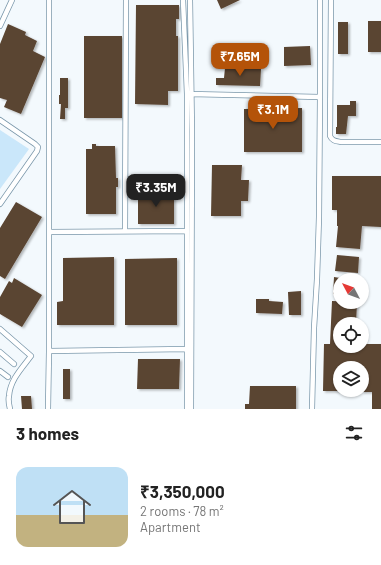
<!DOCTYPE html>
<meta charset="utf-8">
<style>
body{margin:0;font-family:Barlow,sans-serif;background:#f2f2f2;color:#222;height:100vh;display:flex;flex-direction:column;font-size:15px;white-space:nowrap}
*{box-sizing:border-box;margin:0}
p{font-size:13px;color:#767676}
.icon{flex:none;width:22px;height:22px;fill:none;stroke:currentColor;stroke-width:2;stroke-linecap:round;stroke-linejoin:round}
.map{position:relative;height:409px;overflow:hidden}
.sheet{display:flex;flex-direction:column;background:#fff;flex:1}
.sheet>*{flex:none}
.needle{width:26px;rotate:311deg}
.controls{position:absolute;left:333px;top:273px;display:grid;gap:8px}
.controls a{display:grid;place-items:center;width:36px;height:36px;border-radius:50%;background:#fff;box-shadow:0 1px 3px #0004;font-size:20px}
.price{position:absolute;translate:-50% -34px;padding:0 9px;border-radius:8px;background:#b45309;color:#fff;font-size:13px;line-height:26px;filter:drop-shadow(0 1px 2px #0008)}
.price::after{content:'';position:absolute;left:50%;top:24px;width:12px;height:9px;margin-left:-6px;background:inherit;clip-path:polygon(0 0,100% 0,50% 100%)}
.price.on{background:#222;color:#fff}
ul{padding:0;list-style:none}
li{display:flex;align-items:center;gap:12px;height:100px;padding:0 16px}
li+li{border-top:1px solid #e0e0e0}
li span{display:grid;place-items:center;flex:none;width:112px;height:80px;border-radius:12px;color:#555}
li>.icon{margin-inline-start:auto}
span .icon{width:48px;height:48px;fill:#fffc;stroke-width:1}
li b{font-size:17px}
h2{display:flex;justify-content:space-between;align-items:center;height:48px;padding:0 16px;font-size:17px}
.map>svg:first-child{display:block}
</style>
<div class="map">
<svg width="381" height="409" viewBox="0 0 381 409">
<defs>
<filter id="shadow"><feDropShadow dx="2" dy="1.5" stdDeviation="1" flood-color="#0004"/></filter>
</defs>
<rect width="100%" height="100%" fill="#f3f9fd"/>
<!-- green -->
<path fill="#cae7fa" d="M 0,130 L 29,149 L 0,189 Z"/>
<!-- building -->
<path fill="#5a4431" filter="url(#shadow)" d="M 217,0 L 240,0 L 221,9 Z
M 136,5 L 179,5 L 179,19 L 176,19 L 176,36 L 178,36 L 178,91 L 168,91 L 168,105 L 135,104 Z
M 368,21 L 381,21 L 381,52 L 368,52 Z
M 338,22 L 348,22 L 348,54 L 338,54 Z
M 8,24 L 26,32 L 25,35 L 37,41 L 33,51 L 45,57 L 21,114 L 4,107 L 7,100 L 0,98 L 0,44 Z
M 84,36 L 122,36 L 122,118 L 84,118 Z
M 310,46 L 311,65 L 284,66 L 284,47 Z
M 225,68 L 261,69 L 260,86 L 216,85 L 216,78 L 224,78 Z
M 60,78 L 68,78 L 68,108 L 65,108 L 65,119 L 60,119 L 61,104 L 59,104 L 59,95 L 60,95 Z
M 350,101 L 356,101 L 356,116 L 348,116 L 346,134 L 336,134 L 336,127 L 337,127 L 337,105 L 350,105 Z
M 302,108 L 302,152 L 244,152 L 244,109 Z
M 92,144 L 96,144 L 96,146 L 115,146 L 116,178 L 118,178 L 118,187 L 116,187 L 116,214 L 86,214 L 86,149 L 92,149 Z
M 212,165 L 242,165 L 241,180 L 249,180 L 248,201 L 241,201 L 241,216 L 211,216 Z
M 332,176 L 381,176 L 381,227 L 362,226 L 360,249 L 336,247 L 338,226 L 337,226 L 337,210 L 332,210 Z
M 138,191 L 174,191 L 174,224 L 138,224 Z
M 16,202 L 42,217 L 5,279 L 0,276 L 0,228 Z
M 337,255 L 359,257 L 358,273 L 335,271 Z
M 114,257 L 114,325 L 57,325 L 57,302 L 63,301 L 63,258 Z
M 177,258 L 177,325 L 125,325 L 125,259 Z
M 334,277 L 340,278 L 340,295 L 333,294 Z
M 14,278 L 42,295 L 22,327 L 0,314 L 0,297 L 9,281 L 12,283 Z
M 301,291 L 301,315 L 289,315 L 288,292 Z
M 256,299 L 269,299 L 269,301 L 283,302 L 282,314 L 256,313 Z
M 332,301 L 357,302 L 356,324 L 340,324 L 340,346 L 362,346 L 362,344 L 381,344 L 381,409 L 372,409 L 372,392 L 362,392 L 362,368 L 340,368 L 340,391 L 323,391 L 324,344 L 330,344 Z
M 138,359 L 180,359 L 179,389 L 137,389 Z
M 63,369 L 70,369 L 70,399 L 63,399 Z
M 250,386 L 296,386 L 296,409 L 245,409 L 245,404 L 249,404 Z
M 21,396 L 31,396 L 32,409 L 22,409 Z"/>
<g fill="none" stroke-linecap="round" stroke-linejoin="round">
<!-- minor casing -->
<g stroke="#7b98ab" stroke-width="6">
<path id="minor" d="M 183,0 L 187,94 L 187,409
M 190,0 L 192,131 L 191,409
M 331,0 L 330,136 C 332,141 336,141 341,142 L 381,142
M 0,26 L 12,0
M 190,94 L 320,97
M 0,120 L 35,144 L 38,147 L 37,151 L 0,204
M 125,231 L 126,0
M 49,232 L 187,231
M 0,329 L 31,356 C 22,368 10,380 9,396 C 8,400 9,405 10,409
M 49,351 L 187,349
M 0,352 L 14,364
M 0,371 L 8,377
M 48,409 L 49,351 L 49,0
M 312,409 L 314,328 L 317,279 L 319,217 L 320,97 L 320,0"/>
</g>
<!-- minor -->
<use href="#minor" stroke="#fff" stroke-width="4.5"/>
</g>
</svg>
<div class="controls">
<a><svg class="needle" viewBox="-14 -14 28 28"><path d="M0-13l5 13h-10z" fill="#e53935"/><path d="M0 13l5-13h-10z" fill="#767676"/></svg></a>
<a><svg class="icon" aria-label="locate" viewBox="0 0 24 24"><circle cx="12" cy="12" r="6"/><path d="M12 2v4M12 18v4M2 12h4M18 12h4"/></svg></a>
<a><svg class="icon" aria-label="layers" viewBox="0 0 24 24"><path d="M12 4l9 5-9 5-9-5zM3 14l9 5 9-5"/></svg></a>
</div>
<b class="price" style="left:240px;top:77px">₹7.65M</b>
<b class="price" style="left:273px;top:130px">₹3.1M</b>
<b class="price on" style="left:156px;top:208px">₹3.35M</b>
</div>
<section class="sheet">
<h2>3 homes<svg class="icon" aria-label="filters" viewBox="0 0 24 24"><path d="M4 7h16M4 17h16"/><circle cx="9" cy="7" r="2"/><circle cx="15" cy="17" r="2"/></svg></h2>
<ul>
<li><span style="background:linear-gradient(#bfe0f5 60%,#c2b280 0)"><svg class="icon" aria-label="home" viewBox="0 0 24 24"><path d="M3 11l9-7 9 7M6 9v11h12V9"/></svg></span><div><b>₹3,350,000</b><p>2 rooms · 78 m²</p><p>Apartment</p></div></li>
</ul>
</section>
